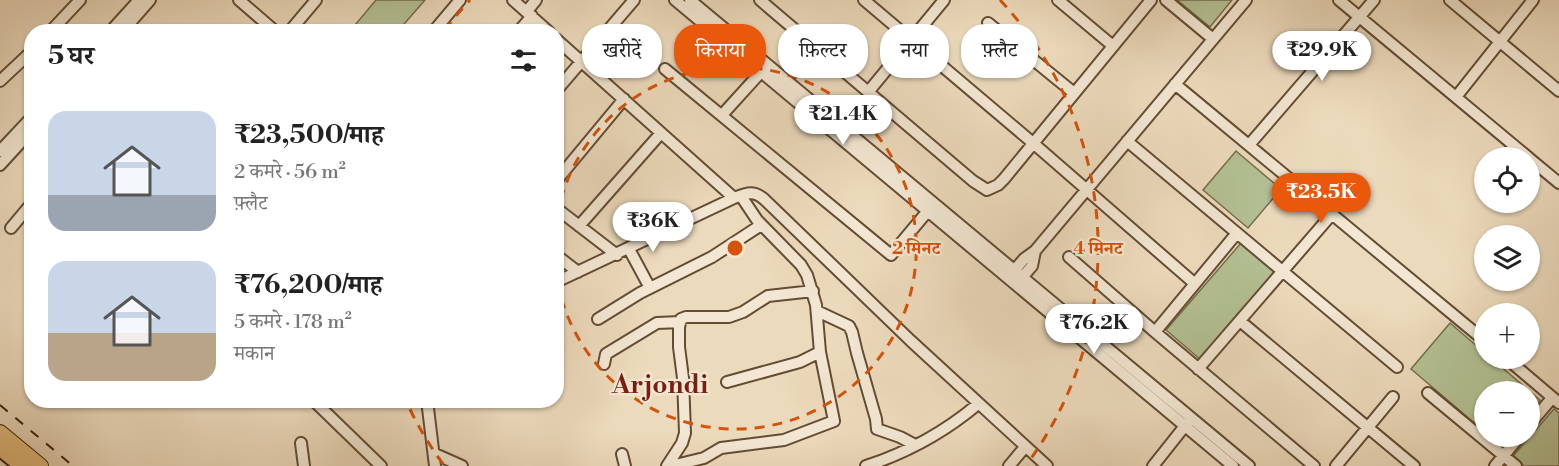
<!DOCTYPE html>
<html lang="hi">
<meta charset="utf-8">
<style>
body{margin:0;font-family:"Libre Bodoni","Noto Serif Devanagari",serif;background:#f2f2f2;color:#222;height:100vh;display:flex;flex-direction:column;font-size:22px;white-space:nowrap}
*{box-sizing:border-box;margin:0}
p{font-size:20px;color:#767676}
.icon{flex:none;width:33px;height:33px;fill:none;stroke:currentColor;stroke-width:2;stroke-linecap:round;stroke-linejoin:round}
.map{position:relative;flex:1;overflow:hidden}
.details{position:absolute;left:24px;top:24px;width:540px;height:384px;display:flex;flex-direction:column;background:#fff;border-radius:24px;box-shadow:0 2px 4px #0004}
.details>*{flex:none}
.top-card{position:absolute;left:582px;top:24px;width:570px;height:54px;display:flex;gap:12px}
.tools{position:absolute;left:1474px;top:147px;display:grid;gap:12px}
.tools a{display:grid;place-items:center;width:66px;height:66px;border-radius:50%;background:#fff;box-shadow:0 2px 4px #0004;font-size:30px}
.price{position:absolute;translate:-50% -51px;padding:0 14px;border-radius:21px;background:#fff;color:#222;font-size:20px;line-height:39px;filter:drop-shadow(0 2px 3px #0008)}
.price::after{content:'';position:absolute;left:50%;top:36px;width:18px;height:14px;margin-left:-9px;background:inherit;clip-path:polygon(0 0,100% 0,50% 100%)}
.price.current{background:#ea580c;color:#fff}
ul{padding:0;list-style:none}
li{display:flex;align-items:center;gap:18px;height:150px;padding:0 24px}
li span{display:grid;place-items:center;flex:none;width:168px;height:120px;border-radius:18px;color:#555}
li>.icon{margin-inline-start:auto}
span .icon{width:72px;height:72px;fill:#fffc;stroke-width:1}
li b{font-size:26px}
h2{display:flex;justify-content:space-between;align-items:center;height:72px;padding:0 24px;font-size:26px}
.chip{padding:0 21px;border-radius:24px;background:#fff;box-shadow:0 2px 4px #0004;font-size:21px;line-height:54px}
.chip.current{background:#ea580c;color:#fff}
.map>svg:first-child{display:block}
</style>
<div class="map">
<svg width="1559" height="466" viewBox="0 0 1559 466">
<rect width="100%" height="100%" fill="#ecdabc"/>
<filter id="stains"><feTurbulence type="fractalNoise" baseFrequency=".00333" numOctaves="4"/><feColorMatrix values="0 0 0 0 .2 0 0 0 0 .09 0 0 0 0 .02 0 0 0 .5 -.17"/></filter>
<radialGradient id="worn" r=".72"><stop offset=".6" stop-color="#630" stop-opacity="0"/><stop offset="1" stop-color="#630" stop-opacity=".3"/></radialGradient>
<!-- green -->
<path fill="#b3c194" stroke="#746e4d" stroke-width="1.5" d="M 376,0 L 425,0 L 398,31 L 350,31 Z
M 1177,0 L 1232,0 L 1210,27 Z
M 1236,151 L 1281,189 L 1248,228 L 1203,190 Z
M 1241,243 L 1275,273 L 1201,360 L 1166,330 Z
M 1450,323 L 1485,353 L 1485,358 L 1492,359 L 1540,400 L 1530,412 L 1530,392 L 1485,392 L 1485,432 L 1411,369 Z
M 1554,409 L 1559,413 L 1559,466 L 1524,466 L 1513,456 Z"/>
<g fill="none" stroke-linecap="round" stroke-linejoin="round">
<!-- minor casing -->
<g stroke="#644c34" stroke-width="14">
<path id="minor" d="M 239,0 L 276,32
M 513,0 L 549,32
M 675,0 L 1233,466
M 690,0 L 1249,466
M 760,0 L 973,181 L 987,190 L 998,185 L 1004,179 L 1151,0
M 864,0 L 1033,143 L 1194,283
M 1058,0 L 1113,46
M 1166,0 L 1213,39
M 1339,0 L 1529,158
M 1450,0 L 1559,91
M 527,11 L 536,0
M 988,23 L 1074,93
M 50,32 L 80,0
M 110,32 L 139,0
M 122,32 L 150,0
M 289,32 L 316,0
M 433,32 L 460,0
M 518,32 L 532,16
M 556,39 L 734,198
M 665,69 L 891,255 L 932,206
M 0,81 L 32,51
M 1175,84 L 1485,341
M 556,91 L 634,0
M 869,91 L 944,0
M 1456,97 L 1533,0
M 722,115 L 761,72
M 1127,141 L 1397,367
M 1249,145 L 1374,0
M 0,151 L 32,117
M 1530,159 L 1559,183
M 0,165 L 32,130
M 556,181 L 624,99
M 556,208 L 617,255
M 579,226 L 661,133
M 11,228 L 32,203
M 629,249 L 650,288
M 556,255 L 578,272
M 1069,257 L 1155,332 L 1314,466
M 1012,273 L 1024,259 L 1035,251 L 1246,0
M 1019,281 L 1032,266 L 1035,251
M 556,282 L 734,198 C 747,193 754,190 765,200 L 911,341 L 1047,466
M 817,311 L 849,326 L 852,332 L 857,353 L 876,419 L 877,429 L 900,437 L 915,445
M 598,319 L 640,293 L 712,257 L 761,225
M 1240,321 L 1414,466
M 1155,332 L 1237,233
M 1506,358 L 1559,403
M 604,364 L 606,354 L 657,323 L 680,322
M 1198,369 L 1332,214
M 727,382 L 800,362 L 820,352
M 1428,393 L 1516,466
M 313,400 L 381,466
M 427,400 L 435,466
M 1530,424 L 1552,398
M 301,443 L 304,466
M 435,454 L 462,466
M 622,454 L 625,466
M 667,466 L 682,443 L 685,433 L 683,378 L 679,347 L 679,327 L 681,319 L 686,317 L 729,317 L 743,312 L 768,296 L 813,291
M 671,466 L 704,458 L 721,448 L 784,440 L 834,421 L 820,352 L 816,305 L 807,275 L 801,265 L 757,220 L 741,196
M 866,466 C 906,453 946,431 978,404
M 1009,466 L 1025,447
M 1153,466 L 1188,422
M 1336,466 L 1393,397
M 1495,466 L 1520,436"/>
</g>
<!-- major casing -->
<g stroke="#361c06" stroke-width="16">
<path id="major" d="M 0,432 L 41,466"/>
</g>
<!-- highway casing -->
<g stroke="#361c06" stroke-width="20">
<path id="highway" d="M 0,447 L 23,466"/>
</g>
<!-- minor -->
<use href="#minor" stroke="#f3e7d3" stroke-width="10"/>
<!-- major -->
<use href="#major" stroke="#e6bd7e" stroke-width="14"/>
<!-- highway -->
<use href="#highway" stroke="#e6bd7e" stroke-width="16"/>
<!-- rail -->
<path stroke="#361c06" stroke-width="2" stroke-dasharray="10 10" stroke-linecap="butt" d="M 0,405 L 73,466"/>
</g>
<!-- distance rings -->
<g fill="none" stroke="#d6530b" stroke-width="3" stroke-dasharray="10 8">
<path d="M557 217A181 181 0 1 1 557 279"/>
<path d="M443 464A363 363 0 0 1 406 401M445 30A363 363 0 0 1 470 0M1000 0A363 363 0 0 1 1027 464"/>
</g>
<g text-anchor="middle" stroke-width="4.5" stroke-linejoin="round" paint-order="stroke">
<!-- neighbourhood labels -->
<g font-size="26" font-weight="bold" fill="#7a1f14" stroke="#f3e7d3">
<text x="660" y="393">Arjondi</text>
</g>
</g>
<circle cx="735" cy="248" r="9" fill="#d6530b" stroke="#f3e7d3" stroke-width="3"/>
<g font-size="18" text-anchor="middle" font-weight="bold" fill="#d6530b" stroke="#f3e7d3" stroke-width="4.5" stroke-linejoin="round" paint-order="stroke">
<text x="916" y="254">2 मिनट</text>
<text x="1098" y="254">4 मिनट</text>
</g>
<rect width="100%" height="100%" filter="url(#stains)"/>
<rect width="100%" height="100%" fill="url(#worn)"/>
</svg>
<div class="tools">
<a><svg class="icon" aria-label="locate" viewBox="0 0 24 24"><circle cx="12" cy="12" r="6"/><path d="M12 2v4M12 18v4M2 12h4M18 12h4"/></svg></a>
<a><svg class="icon" aria-label="layers" viewBox="0 0 24 24"><path d="M12 4l9 5-9 5-9-5zM3 14l9 5 9-5"/></svg></a>
<a>+</a>
<a>−</a>
</div>
<b class="price" style="left:1322px;top:82px">₹29.9K</b>
<b class="price" style="left:843px;top:146px">₹21.4K</b>
<b class="price current" style="left:1321px;top:224px">₹23.5K</b>
<b class="price" style="left:653px;top:253px">₹36K</b>
<b class="price" style="left:1094px;top:355px">₹76.2K</b>
<div class="top-card">
<a class="chip">खरीदें</a>
<a class="chip current">किराया</a>
<a class="chip">फ़िल्टर</a>
<a class="chip">नया</a>
<a class="chip">फ़्लैट</a>
</div>
<section class="details">
<h2>5 घर<svg class="icon" aria-label="filters" viewBox="0 0 24 24"><path d="M4 7h16M4 17h16"/><circle cx="9" cy="7" r="2"/><circle cx="15" cy="17" r="2"/></svg></h2>
<ul>
<li><span style="background:linear-gradient(#c9d6e8 70%,#9aa5b1 0)"><svg class="icon" aria-label="home" viewBox="0 0 24 24"><path d="M3 11l9-7 9 7M6 9v11h12V9"/></svg></span><div><b>₹23,500/माह</b><p>2 कमरे · 56 m²</p><p>फ़्लैट</p></div></li>
<li><span style="background:linear-gradient(#c9d6e8 60%,#b9a48a 0)"><svg class="icon" aria-label="home" viewBox="0 0 24 24"><path d="M3 11l9-7 9 7M6 9v11h12V9"/></svg></span><div><b>₹76,200/माह</b><p>5 कमरे · 178 m²</p><p>मकान</p></div></li>
</ul>
</section>
</div>
